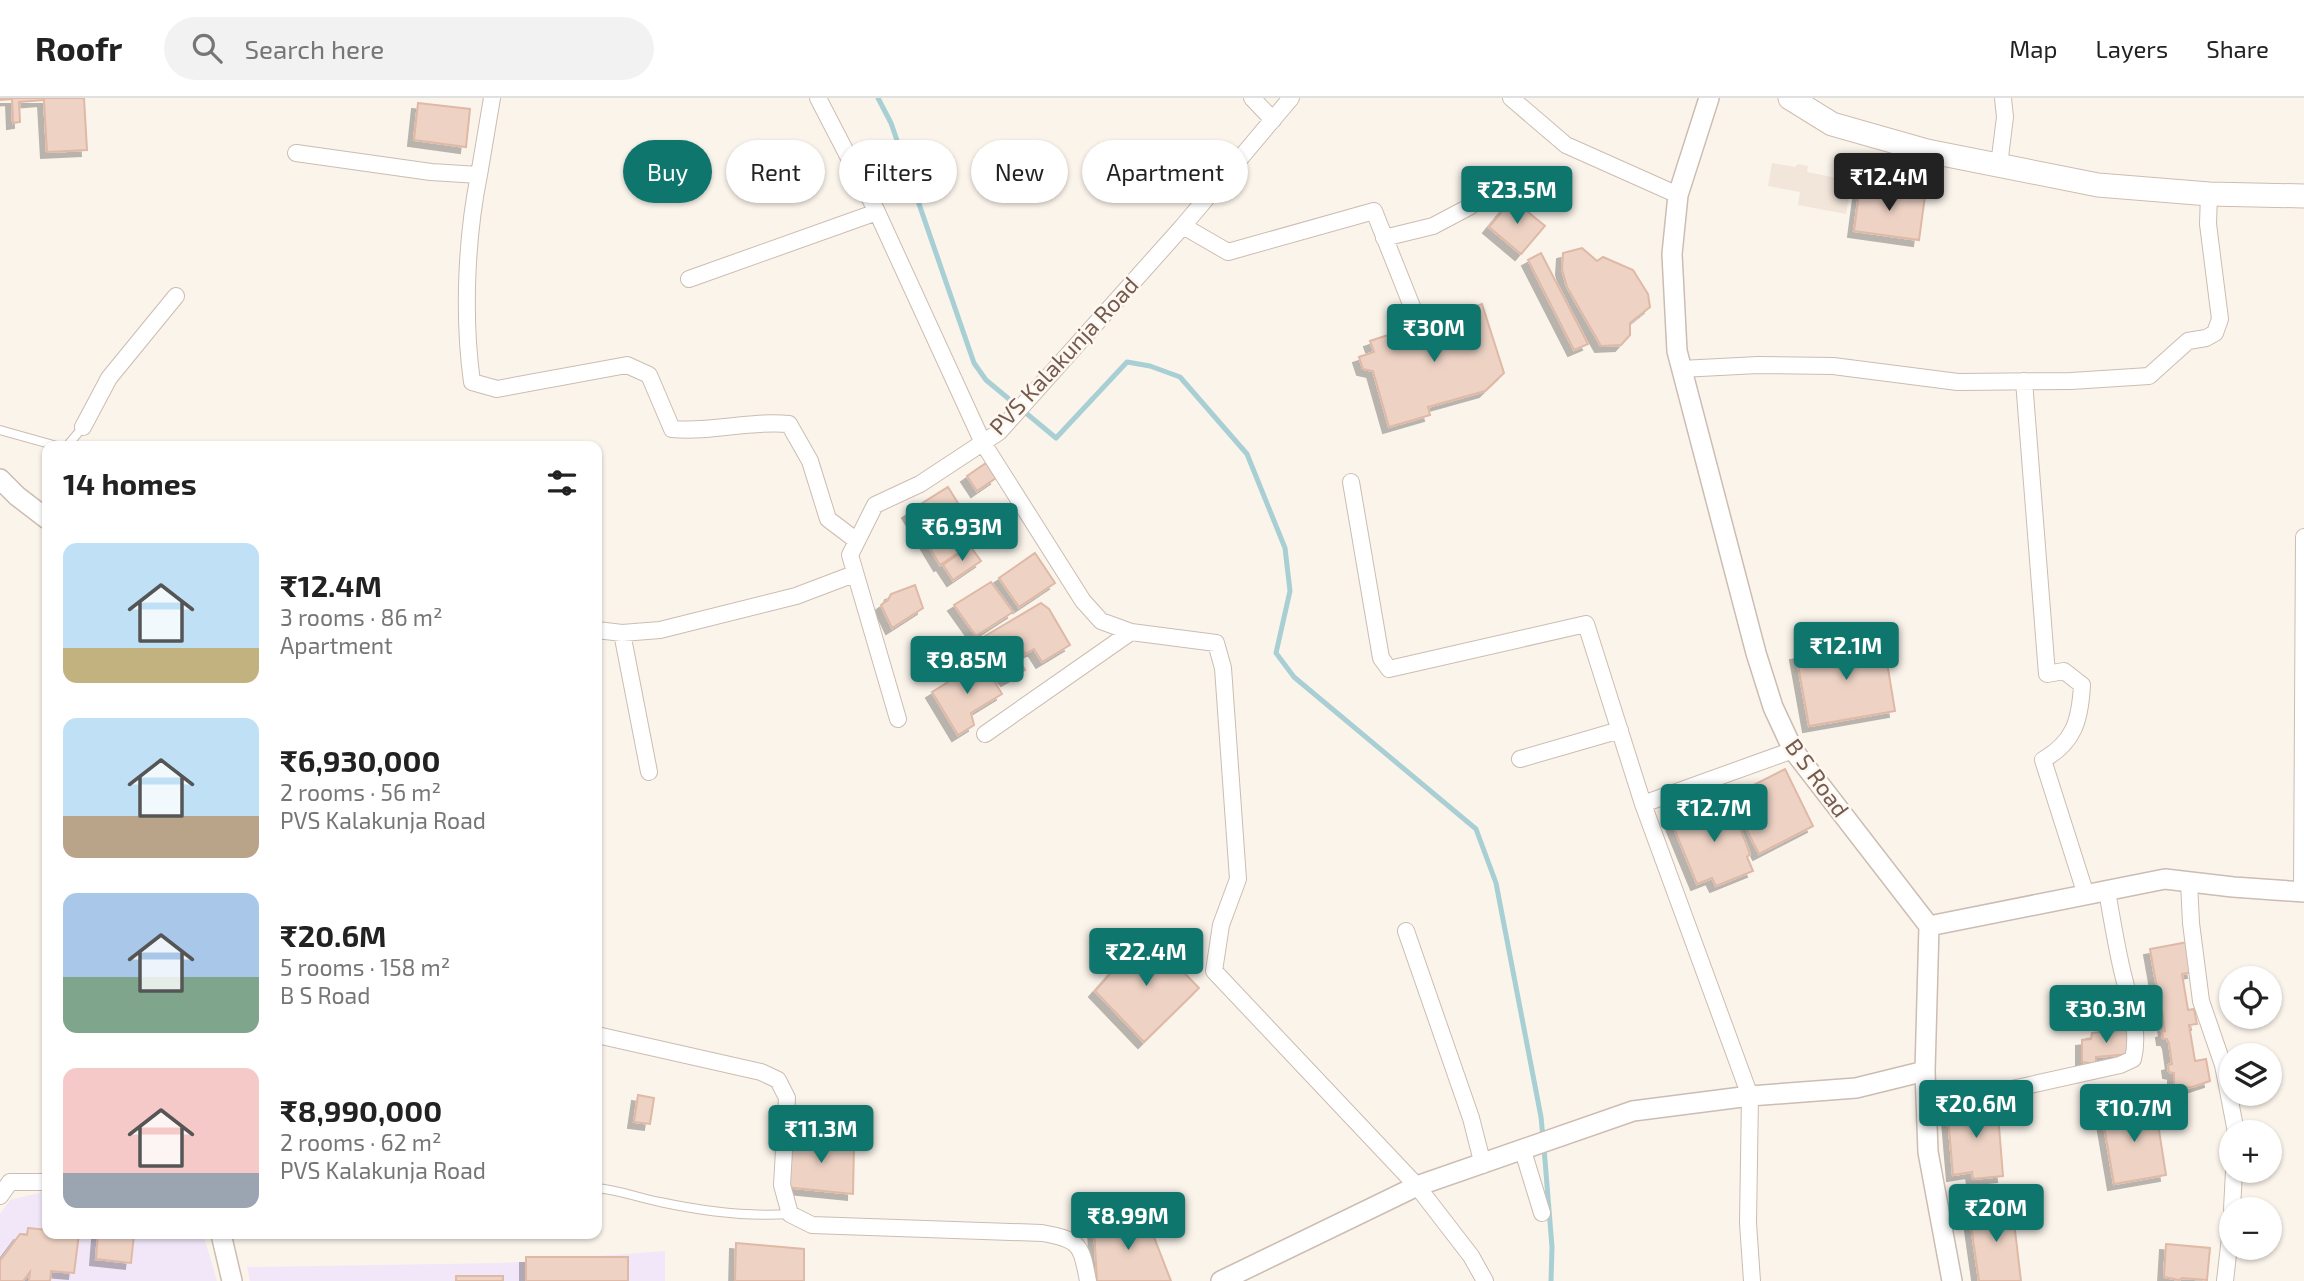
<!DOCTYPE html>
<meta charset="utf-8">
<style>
body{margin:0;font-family:"Exo 2",sans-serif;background:#f2f2f2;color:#222;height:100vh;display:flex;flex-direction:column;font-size:26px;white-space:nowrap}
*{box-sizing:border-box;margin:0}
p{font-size:23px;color:#767676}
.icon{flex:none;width:38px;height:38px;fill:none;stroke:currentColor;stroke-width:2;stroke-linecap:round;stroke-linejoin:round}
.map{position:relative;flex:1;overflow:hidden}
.panel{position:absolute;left:42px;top:343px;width:560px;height:798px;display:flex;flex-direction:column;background:#fff;border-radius:14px;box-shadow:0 2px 5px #0004}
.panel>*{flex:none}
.top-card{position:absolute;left:623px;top:42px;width:665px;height:63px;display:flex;gap:14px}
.tools{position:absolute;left:2219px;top:868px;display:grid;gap:14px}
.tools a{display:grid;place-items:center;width:63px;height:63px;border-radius:50%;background:#fff;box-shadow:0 2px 5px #0004;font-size:35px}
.price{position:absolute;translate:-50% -60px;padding:0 16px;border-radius:7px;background:#0f766e;color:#fff;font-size:23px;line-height:46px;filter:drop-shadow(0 2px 4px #0008)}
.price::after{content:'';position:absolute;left:50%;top:42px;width:21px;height:16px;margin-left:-10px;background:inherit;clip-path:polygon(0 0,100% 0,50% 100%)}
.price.active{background:#222;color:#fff}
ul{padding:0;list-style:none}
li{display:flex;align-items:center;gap:21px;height:175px;padding:0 21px}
li span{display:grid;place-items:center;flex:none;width:196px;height:140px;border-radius:14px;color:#555}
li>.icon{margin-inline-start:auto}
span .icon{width:84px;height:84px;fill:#fffc;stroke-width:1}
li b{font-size:30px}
h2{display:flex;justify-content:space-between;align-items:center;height:84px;padding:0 21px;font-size:30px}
.chip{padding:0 24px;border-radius:32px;background:#fff;box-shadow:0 2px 5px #0004;font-size:24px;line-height:63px}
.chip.active{background:#0f766e;color:#fff}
header{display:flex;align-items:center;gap:42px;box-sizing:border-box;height:98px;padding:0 35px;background:#fff;border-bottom:2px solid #e0e0e0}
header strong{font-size:33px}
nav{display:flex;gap:38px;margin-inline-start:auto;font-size:24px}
.search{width:490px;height:63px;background:#f2f2f2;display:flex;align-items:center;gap:18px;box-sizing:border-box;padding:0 24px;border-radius:38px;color:#767676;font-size:26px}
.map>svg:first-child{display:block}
</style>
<header>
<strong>Roofr</strong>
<div class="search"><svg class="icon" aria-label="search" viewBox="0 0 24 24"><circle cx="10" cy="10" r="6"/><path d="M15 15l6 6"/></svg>Search here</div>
<nav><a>Map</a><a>Layers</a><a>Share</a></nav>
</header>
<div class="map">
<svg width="2304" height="1183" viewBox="0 0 2304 1183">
<defs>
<filter id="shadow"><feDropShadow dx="-6" dy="6" stdDeviation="0" flood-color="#0004"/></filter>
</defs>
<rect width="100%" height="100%" fill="#fbf4eb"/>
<!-- residential -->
<path fill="#f2e5d9" d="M 1772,65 L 1795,69 L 1798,66 L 1808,68 L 1807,74 L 1852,83 L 1846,116 L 1798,107 L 1800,94 L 1768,88 Z"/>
<!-- education -->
<path fill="#f1e7f8" d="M 47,1093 L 47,1136 L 203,1136 L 217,1183 L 0,1183 L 0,1116 L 10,1102 Z
M 665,1153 L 665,1183 L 250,1183 L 247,1169 L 503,1165 Z"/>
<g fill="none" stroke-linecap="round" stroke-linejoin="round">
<!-- stream -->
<path stroke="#a7cfd4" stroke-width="5" d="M 878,0 L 891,25 L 974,265 L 986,282 L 1056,340 L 1127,264 L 1150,268 L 1180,279 L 1247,356 L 1285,450 L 1290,493 L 1276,555 L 1294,579 L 1476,731 L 1496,785 L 1541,1019 L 1543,1040
M 1544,1050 L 1552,1149 L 1551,1183"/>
</g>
<!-- building -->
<path fill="#eed3c5" stroke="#dfb9a6" stroke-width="2" filter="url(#shadow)" d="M 0,0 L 84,0 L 87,52 L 47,54 L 44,2 L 19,4 L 20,24 L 13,25 L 12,1 L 0,2 Z
M 418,5 L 470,11 L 466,49 L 414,42 Z
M 1860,88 L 1925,98 L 1919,142 L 1854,133 Z
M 1512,101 L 1545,128 L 1521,156 L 1489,129 Z
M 1582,150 L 1597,163 L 1603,159 L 1633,172 L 1648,196 L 1650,209 L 1630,225 L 1630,237 L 1621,247 L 1601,248 L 1567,189 L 1562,171 L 1563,155 Z
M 1541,155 L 1588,246 L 1574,252 L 1528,162 Z
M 1482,206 L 1504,275 L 1485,293 L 1428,309 L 1430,317 L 1389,329 L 1373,273 L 1363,271 L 1359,259 L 1374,254 L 1370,243 Z
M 986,365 L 996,380 L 977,393 L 967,378 Z
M 948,389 L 969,423 L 968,427 L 976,440 L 970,447 L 940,467 L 908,414 Z
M 970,448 L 981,463 L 953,482 L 943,467 Z
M 1035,455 L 1055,485 L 1019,509 L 999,480 Z
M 991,484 L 1013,514 L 976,538 L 954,507 Z
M 915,487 L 923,510 L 892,530 L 881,507 L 888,502 L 891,496 Z
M 1041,505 L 1049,511 L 1070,547 L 1042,564 L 1034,551 L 1025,556 L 1021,549 L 1014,554 L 1025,572 L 1007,582 L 997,571 L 980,541 Z
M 1883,540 L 1895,613 L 1809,628 L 1796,556 Z
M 982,563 L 1002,596 L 971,615 L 974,627 L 958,637 L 932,594 Z
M 1785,671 L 1813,728 L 1759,756 L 1730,699 Z
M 1728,699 L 1750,756 L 1747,759 L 1753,773 L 1716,788 L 1712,780 L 1697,786 L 1671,723 L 1685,717 L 1688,720 L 1710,711 L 1708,707 Z
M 1146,835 L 1199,890 L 1144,944 L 1095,893 Z
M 2188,844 L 2193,874 L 2182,876 L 2188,912 L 2194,911 L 2197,926 L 2189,927 L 2195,963 L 2206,961 L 2210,983 L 2192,989 L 2174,990 L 2174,975 L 2169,974 L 2168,967 L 2172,966 L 2169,945 L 2167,941 L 2163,941 L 2162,934 L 2165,933 L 2162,912 L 2157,910 L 2155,896 L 2158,896 L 2150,851 Z
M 2129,931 L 2131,956 L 2096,959 L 2096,966 L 2082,964 L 2082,942 L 2091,941 L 2092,935 Z
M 638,997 L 654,1000 L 650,1026 L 634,1024 Z
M 1997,1004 L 2003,1078 L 1973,1081 L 1972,1074 L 1953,1077 L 1948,1018 L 1954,1018 L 1954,1005 Z
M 2155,1007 L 2166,1077 L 2114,1086 L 2102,1016 Z
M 793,1037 L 854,1046 L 853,1096 L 785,1089 Z
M 2012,1107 L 2021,1183 L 1979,1183 L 1969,1113 Z
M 1145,1116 L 1171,1183 L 1097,1183 L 1094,1129 Z
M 28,1130 L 47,1132 L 47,1136 L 79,1136 L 74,1175 L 51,1173 L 50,1183 L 29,1183 L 30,1174 L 23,1183 L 0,1183 L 0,1163 L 20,1136 L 27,1137 Z
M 98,1136 L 134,1136 L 131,1165 L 96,1161 Z
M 736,1145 L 804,1151 L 804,1183 L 735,1183 Z
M 2166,1146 L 2210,1150 L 2207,1182 L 2182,1180 L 2179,1182 L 2164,1179 Z
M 526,1159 L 628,1159 L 628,1183 L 526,1183 Z
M 456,1178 L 503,1178 L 503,1183 L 456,1183 Z"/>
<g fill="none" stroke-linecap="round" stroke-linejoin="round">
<!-- service casing -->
<g stroke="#ccbcb1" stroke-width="10">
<path id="service" d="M 0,332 L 57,348
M 67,348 L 83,329
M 597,1090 C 619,1092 639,1100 660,1104 C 702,1113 747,1119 790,1116"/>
</g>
<!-- minor casing -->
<g stroke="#ccbcb1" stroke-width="18">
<path id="minor" d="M 818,0 L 877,114 L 983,345 L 1083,503 L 1101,523 L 1131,534 L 1216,545 L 1223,570 L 1238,781 L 1221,827 L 1214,873 L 1417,1088 L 1471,1158 L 1485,1183
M 1252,0 L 1273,22
M 1511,0 L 1566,47 L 1678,97
M 296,55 L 431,74 L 479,77 L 492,0
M 1999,67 L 2005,19 L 2003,0
M 479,77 C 466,141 463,220 472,284 L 497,291 L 627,267 L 649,277 L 672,331 C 711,335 749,322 789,326 L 810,363 L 828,421 L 857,443
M 1183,128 L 1228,154 L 1374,113 L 1413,211
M 1384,140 L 1433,128 L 1469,109 L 1503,83
M 689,181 L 877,114
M 1681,271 L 1758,267 L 1833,268 L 1958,284 L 2071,283 L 2149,278 L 2188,243 L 2206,240 L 2215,235 L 2220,221 L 2208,126 L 2209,96
M 2024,283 L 2047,576 L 2064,573 L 2082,587 C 2080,623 2074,644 2043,662 L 2086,797
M 83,329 L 109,280 L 176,198
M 1351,384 L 1381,560 L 1389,571 L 1586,526 L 1643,706 L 1750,998 L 1748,1125 L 1752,1183
M 597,532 L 622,535 L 660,532 L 796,498 L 854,476
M 622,535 L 649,674
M 898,621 L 850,457 L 875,407 L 920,386 L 999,334 L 1183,128 L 1291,0
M 985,636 L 1131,534
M 1520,661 L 1620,632
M 1643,706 L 1793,652
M 2189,784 L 2191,825 L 2201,903 L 2223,967 L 2236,1034
M 2302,793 L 2304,439
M 1406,833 L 1471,1020 L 1483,1067
M 597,937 L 761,974 L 778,982 L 787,1000 L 782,1087 L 790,1116 L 812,1127 L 1042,1135 C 1080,1142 1081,1146 1088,1183
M 1926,996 L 2003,993 L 2120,967 L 2133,961 C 2141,929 2126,894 2120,863 C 2115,840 2111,816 2107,793
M 1523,1053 L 1542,1115
M 0,1098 L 10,1084 L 47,1084
M 2232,1111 L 2234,1073
M 2225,1183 L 2231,1131"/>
</g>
<!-- tertiary casing -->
<g stroke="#ccbcb1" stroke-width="22">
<path id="tertiary" d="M 1709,0 L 1678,97 L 1672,156 L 1677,253 L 1756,555 L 1773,609 L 1793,652 L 1929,828 L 1925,973 L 1928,1054 L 1952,1183
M 0,381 L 17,398 L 47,421
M 1929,828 L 2165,781 L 2233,789 L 2304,794
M 221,1136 L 232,1183
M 1221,1183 L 1417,1088 L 1633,1013 L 1750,998 L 1856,990 L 1925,973"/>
</g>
<!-- secondary casing -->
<g stroke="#cfbcaf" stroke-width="25">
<path id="secondary" d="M 1790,0 L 1832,26 L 1927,53 L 2098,87 L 2209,96 L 2304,98"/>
</g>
<!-- service -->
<use href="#service" stroke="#fff" stroke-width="8"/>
<!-- minor -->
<use href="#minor" stroke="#fff" stroke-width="16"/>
<!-- tertiary -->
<use href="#tertiary" stroke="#fff" stroke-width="19"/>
<!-- secondary -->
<use href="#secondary" stroke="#fff" stroke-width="23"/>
</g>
<g text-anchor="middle" stroke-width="5" stroke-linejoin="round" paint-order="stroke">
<!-- street labels -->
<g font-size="23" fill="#745b50" stroke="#fef8f1">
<text transform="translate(1064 258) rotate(-47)" y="8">PVS Kalakunja Road</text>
<text transform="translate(1817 680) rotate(54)" y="8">B S Road</text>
</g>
</g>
</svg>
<div class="tools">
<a><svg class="icon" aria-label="locate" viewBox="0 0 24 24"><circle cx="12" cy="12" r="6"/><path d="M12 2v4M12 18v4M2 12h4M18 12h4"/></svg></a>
<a><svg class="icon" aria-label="layers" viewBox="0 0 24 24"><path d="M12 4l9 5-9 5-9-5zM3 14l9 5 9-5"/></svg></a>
<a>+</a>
<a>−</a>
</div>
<b class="price active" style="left:1889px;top:115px">₹12.4M</b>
<b class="price" style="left:1517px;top:128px">₹23.5M</b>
<b class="price" style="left:1434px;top:266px">₹30M</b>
<b class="price" style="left:962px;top:465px">₹6.93M</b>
<b class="price" style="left:1846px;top:584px">₹12.1M</b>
<b class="price" style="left:967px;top:598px">₹9.85M</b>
<b class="price" style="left:1714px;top:746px">₹12.7M</b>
<b class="price" style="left:1146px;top:890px">₹22.4M</b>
<b class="price" style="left:2106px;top:947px">₹30.3M</b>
<b class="price" style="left:1976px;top:1042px">₹20.6M</b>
<b class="price" style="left:2134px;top:1046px">₹10.7M</b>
<b class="price" style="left:821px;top:1067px">₹11.3M</b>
<b class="price" style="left:1996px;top:1146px">₹20M</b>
<b class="price" style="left:1128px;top:1154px">₹8.99M</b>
<div class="top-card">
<a class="chip active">Buy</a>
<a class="chip">Rent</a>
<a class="chip">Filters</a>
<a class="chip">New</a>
<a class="chip">Apartment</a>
</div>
<section class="panel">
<h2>14 homes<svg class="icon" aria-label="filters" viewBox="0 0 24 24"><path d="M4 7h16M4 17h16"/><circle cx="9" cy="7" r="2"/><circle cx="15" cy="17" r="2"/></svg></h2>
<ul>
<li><span style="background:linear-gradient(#bfe0f5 75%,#c2b280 0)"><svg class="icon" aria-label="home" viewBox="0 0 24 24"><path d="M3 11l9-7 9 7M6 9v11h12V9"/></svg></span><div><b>₹12.4M</b><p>3 rooms · 86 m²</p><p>Apartment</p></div></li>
<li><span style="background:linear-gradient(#bfe0f5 70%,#b9a48a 0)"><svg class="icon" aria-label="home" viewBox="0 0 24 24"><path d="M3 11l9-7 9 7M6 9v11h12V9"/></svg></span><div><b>₹6,930,000</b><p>2 rooms · 56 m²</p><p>PVS Kalakunja Road</p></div></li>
<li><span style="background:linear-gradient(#a9c7e8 60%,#7fa58c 0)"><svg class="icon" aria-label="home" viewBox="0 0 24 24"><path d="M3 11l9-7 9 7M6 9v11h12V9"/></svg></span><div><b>₹20.6M</b><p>5 rooms · 158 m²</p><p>B S Road</p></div></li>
<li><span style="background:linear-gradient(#f6c9c9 75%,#9aa5b1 0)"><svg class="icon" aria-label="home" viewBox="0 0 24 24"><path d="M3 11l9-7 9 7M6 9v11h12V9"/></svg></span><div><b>₹8,990,000</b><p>2 rooms · 62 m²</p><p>PVS Kalakunja Road</p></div></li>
</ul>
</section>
</div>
